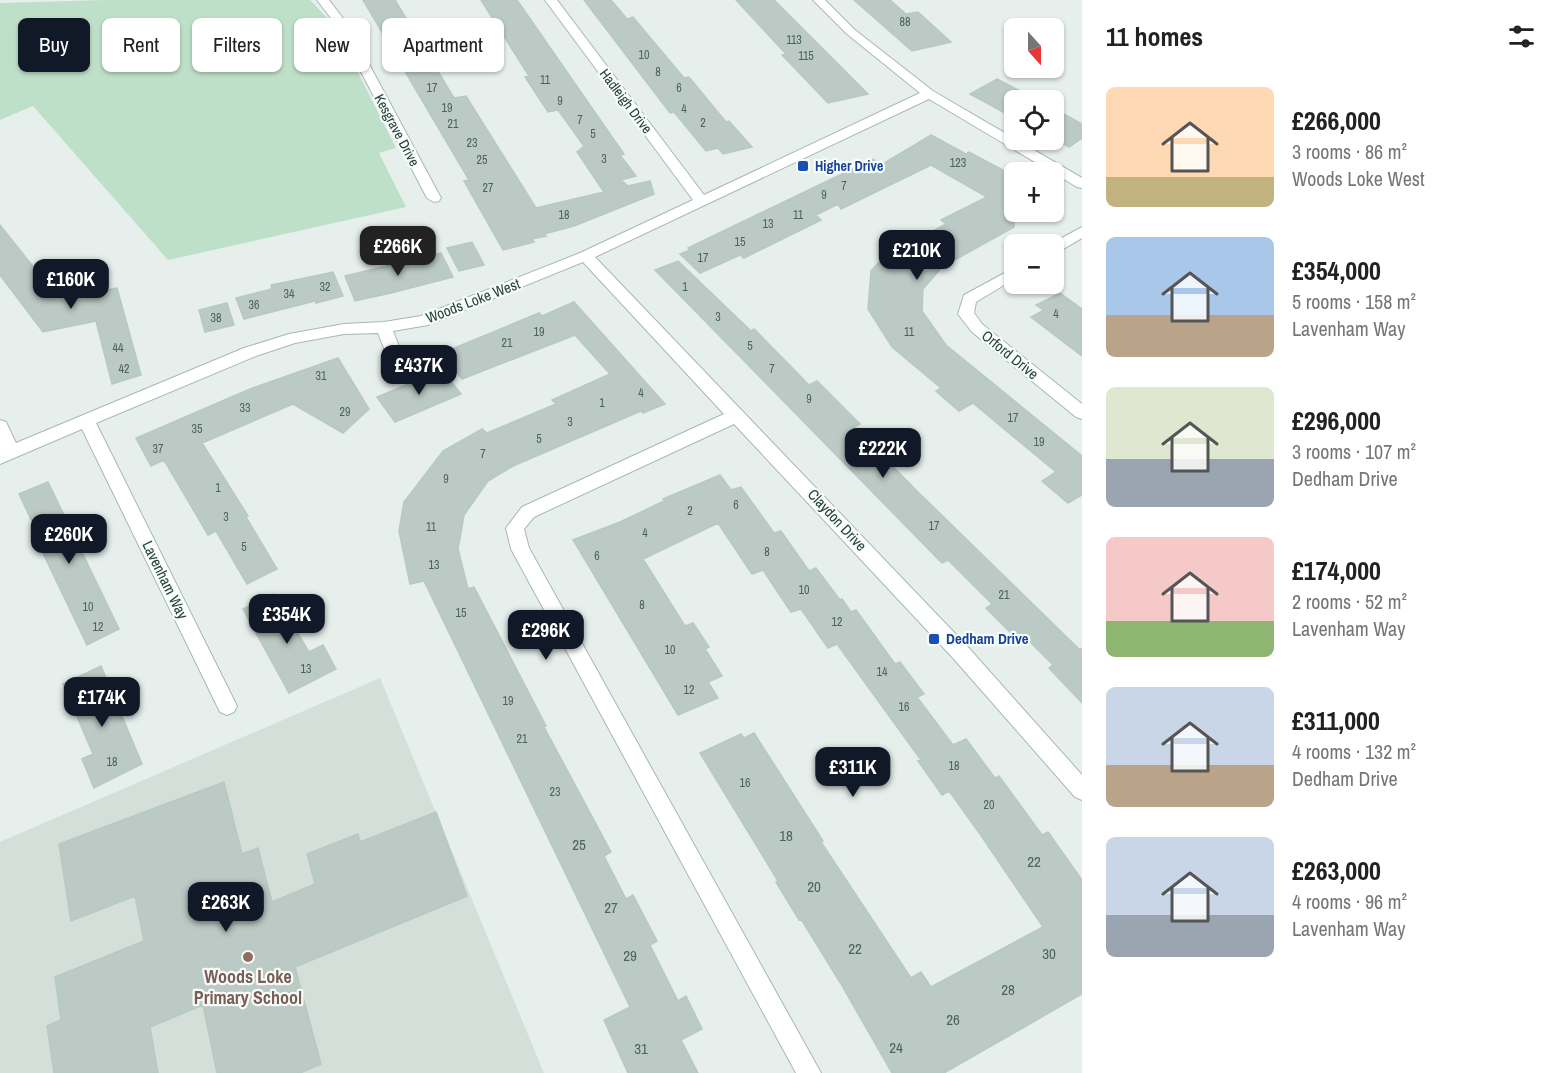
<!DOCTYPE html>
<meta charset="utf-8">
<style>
body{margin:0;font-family:"Archivo Narrow",sans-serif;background:#f6f6f6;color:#222;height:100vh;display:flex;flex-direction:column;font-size:22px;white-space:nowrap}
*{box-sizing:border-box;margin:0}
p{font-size:20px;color:#767676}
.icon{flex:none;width:33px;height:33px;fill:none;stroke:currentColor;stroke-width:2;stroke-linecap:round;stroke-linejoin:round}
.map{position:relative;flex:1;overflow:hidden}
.details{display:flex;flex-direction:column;background:#fff;width:480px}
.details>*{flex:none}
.top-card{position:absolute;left:18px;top:18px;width:570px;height:54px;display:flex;gap:12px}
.needle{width:39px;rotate:159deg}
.buttons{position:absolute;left:1004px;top:18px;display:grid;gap:12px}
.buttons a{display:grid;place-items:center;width:60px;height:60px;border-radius:9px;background:#fff;box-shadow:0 2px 4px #0004;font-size:30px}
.price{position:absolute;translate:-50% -51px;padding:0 14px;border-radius:12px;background:#111827;color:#fff;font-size:20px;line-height:39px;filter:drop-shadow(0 2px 3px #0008)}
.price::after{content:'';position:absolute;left:50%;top:36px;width:18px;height:14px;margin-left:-9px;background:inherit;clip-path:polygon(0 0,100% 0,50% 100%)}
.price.selected{background:#222;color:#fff}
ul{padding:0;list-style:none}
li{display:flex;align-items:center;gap:18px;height:150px;padding:0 24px}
li span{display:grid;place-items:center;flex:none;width:168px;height:120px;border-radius:9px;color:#555}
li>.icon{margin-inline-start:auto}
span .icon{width:72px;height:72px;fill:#fffc;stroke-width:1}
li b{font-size:26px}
h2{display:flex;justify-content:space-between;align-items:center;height:72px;padding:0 24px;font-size:26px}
.pill{padding:0 21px;border-radius:9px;background:#fff;box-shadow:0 2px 4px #0004;font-size:21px;line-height:54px}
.pill.selected{background:#111827;color:#fff}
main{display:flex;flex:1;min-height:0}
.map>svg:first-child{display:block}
</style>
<main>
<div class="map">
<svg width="1082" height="1073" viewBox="0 0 1082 1073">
<rect width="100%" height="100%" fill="#e6efeb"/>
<!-- built -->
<path fill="#d4dfda" d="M 380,678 L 544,1073 L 0,1073 L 0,842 Z"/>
<!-- green -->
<path fill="#bfe0c8" d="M 105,0 L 310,0 L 334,25 L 396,148 L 379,153 L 406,207 L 168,260 L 33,106 L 0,120 L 0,3 Z"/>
<!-- building -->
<path fill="#bbcac4" stroke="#b8c9c2" stroke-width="1.5" d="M 363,0 L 395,0 L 454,98 L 466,96 L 536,208 L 604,192 L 577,152 L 584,146 L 558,110 L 548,112 L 525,77 L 529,76 L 481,0 L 517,0 L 624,154 L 620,155 L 636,176 L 621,180 L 628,186 L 650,181 L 654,194 L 574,226 L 544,234 L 546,236 L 532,239 L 534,242 L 503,250 L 464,181 L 469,180 Z
M 584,0 L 611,0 L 627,19 L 633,17 L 684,78 L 689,77 L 726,122 L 729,121 L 752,147 L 723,154 L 718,148 L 706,151 L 674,112 L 670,113 Z
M 736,0 L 774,0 L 868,94 L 828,103 L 782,55 L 786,54 Z
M 854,0 L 890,0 L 906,14 L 918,12 L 951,42 L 912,51 Z
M 997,79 L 1038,100 L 1014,100 L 1014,118 L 970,94 Z
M 1053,108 L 1082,124 L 1082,138 L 1069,147 L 1053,138 Z
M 931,135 L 966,154 L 969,152 L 1014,176 L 1014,227 L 942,267 L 923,289 L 922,311 L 946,345 L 1082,456 L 1082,495 L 1068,503 L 1042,481 L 1056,472 L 973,403 L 959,411 L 936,391 L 941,388 L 892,347 L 868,309 L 871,271 L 894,246 L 900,249 L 946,224 L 941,220 L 987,197 L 931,165 L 841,209 L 838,204 L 816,215 L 821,220 L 744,258 L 740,255 L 700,273 L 680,254 L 690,250 L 688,248 L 873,159 L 881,165 Z
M 0,225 L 58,298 L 94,288 L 95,293 L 117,288 L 141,375 L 112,384 L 96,321 L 43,332 L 0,275 Z
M 472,242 L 484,265 L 459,271 L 447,248 Z
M 441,253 L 453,277 L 391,293 L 355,301 L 345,276 Z
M 678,261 L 751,331 L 754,329 L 809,385 L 817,381 L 860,424 L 854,427 L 919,493 L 1080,650 L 1082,648 L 1082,703 L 1049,668 L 1053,665 L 1021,633 L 1014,636 L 986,608 L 992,604 L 948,560 L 942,563 L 655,270 Z
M 333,272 L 343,296 L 316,303 L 315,301 L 244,319 L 236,298 L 272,289 L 271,285 Z
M 1060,293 L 1082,309 L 1082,356 L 1031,317 L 1044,310 L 1036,305 Z
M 574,302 L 665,404 L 643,413 L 641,411 L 513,466 L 488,481 L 464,515 L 458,549 L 468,589 L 474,587 L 546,726 L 544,727 L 611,852 L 604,856 L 626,899 L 633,895 L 657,941 L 650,945 L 678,1001 L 686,996 L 702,1029 L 681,1040 L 698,1073 L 628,1073 L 604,1020 L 630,1007 L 424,581 L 410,584 L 399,531 L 404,502 L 443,451 L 482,429 L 487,433 L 556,404 L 552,400 L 610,374 L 575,335 L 462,379 L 442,353 L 539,313 L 542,316 Z
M 227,303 L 234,325 L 205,332 L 199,310 Z
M 338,358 L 369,409 L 343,433 L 293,404 L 202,443 L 248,516 L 246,517 L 277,569 L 247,584 L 216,531 L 208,535 L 164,460 L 151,466 L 136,438 L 250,389 Z
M 442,370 L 461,394 L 395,422 L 377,397 Z
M 720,475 L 731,490 L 741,487 L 774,533 L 781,531 L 809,571 L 816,568 L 840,600 L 842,599 L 851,612 L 856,610 L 895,664 L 900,662 L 924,694 L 917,697 L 953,745 L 966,739 L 995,778 L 999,776 L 1042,835 L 1048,832 L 1082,880 L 1082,994 L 944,1073 L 892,1073 L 841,984 L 801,919 L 799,920 L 776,882 L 778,881 L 700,753 L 741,734 L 744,738 L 754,733 L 823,841 L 821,842 L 911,978 L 921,972 L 931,987 L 1043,927 L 980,834 L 949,791 L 942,795 L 918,761 L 921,760 L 837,644 L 828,648 L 801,609 L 791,612 L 763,570 L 752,574 L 718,523 L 643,559 L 685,626 L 693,623 L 709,647 L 705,649 L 722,676 L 708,682 L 718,698 L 678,715 L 573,540 L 620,522 L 664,501 L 663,499 Z
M 48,482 L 119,629 L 87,645 L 40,547 L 43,545 L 19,494 Z
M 274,594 L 309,652 L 323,645 L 336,669 L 289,693 L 243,609 Z
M 101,666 L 142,764 L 94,788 L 82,759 L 93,754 L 63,684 Z
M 224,782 L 242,854 L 258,848 L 272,902 L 315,884 L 307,854 L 358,834 L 360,842 L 436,812 L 467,896 L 295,967 L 321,1064 L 300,1073 L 217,1073 L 203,1005 L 150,1027 L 158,1073 L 54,1073 L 47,1026 L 61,1020 L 55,977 L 144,941 L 135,896 L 71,921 L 59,844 Z"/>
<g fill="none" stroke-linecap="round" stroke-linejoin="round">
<!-- minor casing -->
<g stroke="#a8b8b2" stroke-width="2">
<path id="minor" d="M 317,0 L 329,0 L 348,25 L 441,198 L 439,201 L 434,202 L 427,198 L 337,26 Z
M 545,0 L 557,0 L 704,195 L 920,93 L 847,34 L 813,0 L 825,0 L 855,30 L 933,91 L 1082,178 L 1082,188 L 1077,187 L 929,99 L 595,257 L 967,646 L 1082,775 L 1082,800 L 1075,797 L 953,658 L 734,424 L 534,517 L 524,529 L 529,548 L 821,1073 L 796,1073 L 511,549 L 506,528 L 522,507 L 724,414 L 583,262 L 428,325 L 393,331 L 400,349 L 398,353 L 386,353 L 378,333 L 344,334 L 295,343 L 256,356 L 96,423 L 237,706 L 234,712 L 227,715 L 220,712 L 82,429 L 0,464 L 0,420 L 6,422 L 16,443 L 244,348 L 289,334 L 344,324 L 384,322 L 421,316 L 580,253 L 693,200 Z
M 1082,227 L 1082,238 L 1053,255 L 1051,244 Z
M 1014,268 L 1014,279 L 976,302 L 974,313 L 982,324 L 1082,404 L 1082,419 L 1076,417 L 972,332 L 958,314 L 964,295 Z"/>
</g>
<!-- minor -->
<use href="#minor" fill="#fff" fill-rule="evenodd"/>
</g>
<!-- markers -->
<g fill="#1a4fb4" stroke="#f7fbf9" stroke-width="2">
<rect x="797" y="160" width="12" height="12" rx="3"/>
<rect x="928" y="633" width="12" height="12" rx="3"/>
</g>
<circle fill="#8d6e63" stroke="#f7fbf9" stroke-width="2" cx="248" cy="957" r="6"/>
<g text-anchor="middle" stroke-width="4.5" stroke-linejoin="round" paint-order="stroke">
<!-- number labels -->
<g font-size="12" fill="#4a645c">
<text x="905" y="26">88</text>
<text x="794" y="44">113</text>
<text x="644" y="59">10</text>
<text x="806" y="60">115</text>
<text x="658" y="76">8</text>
<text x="545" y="84">11</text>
<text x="432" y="92">17</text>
<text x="679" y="92">6</text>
<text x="560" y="105">9</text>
<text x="447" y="112">19</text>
<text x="684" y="113">4</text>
<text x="580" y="124">7</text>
<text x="703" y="127">2</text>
<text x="453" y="128">21</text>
<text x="593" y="138">5</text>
<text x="472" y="147">23</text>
<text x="604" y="163">3</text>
<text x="482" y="164">25</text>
<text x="958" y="167">123</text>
<text x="844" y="190">7</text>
<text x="488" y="192">27</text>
<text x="824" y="199">9</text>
<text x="564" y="219">18</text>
<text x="798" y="219">11</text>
<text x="768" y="228">13</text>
<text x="740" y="246">15</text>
<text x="703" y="262">17</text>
<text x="325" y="291">32</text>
<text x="685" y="291">1</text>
<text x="289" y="298">34</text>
<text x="254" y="309">36</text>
<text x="1056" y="318">4</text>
<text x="718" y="321">3</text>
<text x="216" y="322">38</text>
<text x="539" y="336">19</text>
<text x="909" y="336">11</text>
<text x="507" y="347">21</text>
<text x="750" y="350">5</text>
<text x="118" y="352">44</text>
<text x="124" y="373">42</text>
<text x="772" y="373">7</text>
<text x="321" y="380">31</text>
<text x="641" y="397">4</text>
<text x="809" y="403">9</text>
<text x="602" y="407">1</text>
<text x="245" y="412">33</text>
<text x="345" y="416">29</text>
<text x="1013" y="422">17</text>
<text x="570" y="426">3</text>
<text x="197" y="433">35</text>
<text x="539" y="443">5</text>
<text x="1039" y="446">19</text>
<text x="158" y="453">37</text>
<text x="483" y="458">7</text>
<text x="446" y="483">9</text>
<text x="218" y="492">1</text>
<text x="736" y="509">6</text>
<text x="690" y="515">2</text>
<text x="226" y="521">3</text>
<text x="934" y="530">17</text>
<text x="431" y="531">11</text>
<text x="645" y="537">4</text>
<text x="244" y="551">5</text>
<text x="767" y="556">8</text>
<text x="597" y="560">6</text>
<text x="434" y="569">13</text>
<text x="804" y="594">10</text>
<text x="1004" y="599">21</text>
<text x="642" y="609">8</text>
<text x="88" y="611">10</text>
<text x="461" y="617">15</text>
<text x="837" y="626">12</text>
<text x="98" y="631">12</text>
<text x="670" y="654">10</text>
<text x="306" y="673">13</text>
<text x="882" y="676">14</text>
<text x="689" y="694">12</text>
<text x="508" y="705">19</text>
<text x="904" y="711">16</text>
<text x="522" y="743">21</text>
<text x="112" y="766">18</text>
<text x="954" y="770">18</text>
<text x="745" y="787">16</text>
<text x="555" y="796">23</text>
<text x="989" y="809">20</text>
</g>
<!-- far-street labels -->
<g font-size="14" fill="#24423a" stroke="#f7fbf9">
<text transform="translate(626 101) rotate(53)" y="5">Hadleigh Drive</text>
<text transform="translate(397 130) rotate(62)" y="5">Kesgrave Drive</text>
</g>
<!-- far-transit labels -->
<g font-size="14" font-weight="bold" fill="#164399" stroke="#f7fbf9" text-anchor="start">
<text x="815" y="171">Higher Drive</text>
</g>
<!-- street labels -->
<g font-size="15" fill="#24423a" stroke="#f7fbf9">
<text transform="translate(473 301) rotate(-21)" y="5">Woods Loke West</text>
<text transform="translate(1010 355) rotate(39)" y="5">Orford Drive</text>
<text transform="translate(837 520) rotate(47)" y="5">Claydon Drive</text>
<text transform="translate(165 580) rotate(64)" y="5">Lavenham Way</text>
</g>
<!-- transit labels -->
<g font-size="15" font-weight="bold" fill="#164399" stroke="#f7fbf9" text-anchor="start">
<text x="946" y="644">Dedham Drive</text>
</g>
<!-- near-number labels -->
<g font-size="15" fill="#4a645c">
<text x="786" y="841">18</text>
<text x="579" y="850">25</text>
<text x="1034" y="867">22</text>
<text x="814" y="892">20</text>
<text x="611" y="913">27</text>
<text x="855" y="954">22</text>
<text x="1049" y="959">30</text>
<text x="630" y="961">29</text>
<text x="1008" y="995">28</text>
<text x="953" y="1025">26</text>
<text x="896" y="1053">24</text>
<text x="641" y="1054">31</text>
</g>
<!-- near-education labels -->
<g font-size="18" font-weight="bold" fill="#785e54" stroke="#f7fbf9">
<text x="248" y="983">Woods Loke<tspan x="248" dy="21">Primary School</tspan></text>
</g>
</g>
</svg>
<div class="buttons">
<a><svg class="needle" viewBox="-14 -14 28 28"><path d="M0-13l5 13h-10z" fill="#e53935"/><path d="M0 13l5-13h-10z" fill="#767676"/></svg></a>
<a><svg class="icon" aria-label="locate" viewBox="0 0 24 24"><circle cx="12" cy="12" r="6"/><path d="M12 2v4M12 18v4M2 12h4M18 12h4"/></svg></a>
<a>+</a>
<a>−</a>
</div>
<b class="price selected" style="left:398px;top:277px">£266K</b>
<b class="price" style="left:917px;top:281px">£210K</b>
<b class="price" style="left:71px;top:310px">£160K</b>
<b class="price" style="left:419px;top:396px">£437K</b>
<b class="price" style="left:883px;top:479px">£222K</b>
<b class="price" style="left:69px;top:565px">£260K</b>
<b class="price" style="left:287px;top:645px">£354K</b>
<b class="price" style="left:546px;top:661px">£296K</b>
<b class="price" style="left:102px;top:728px">£174K</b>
<b class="price" style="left:853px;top:798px">£311K</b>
<b class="price" style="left:226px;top:933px">£263K</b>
<div class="top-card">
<a class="pill selected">Buy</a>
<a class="pill">Rent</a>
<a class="pill">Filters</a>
<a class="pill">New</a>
<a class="pill">Apartment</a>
</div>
</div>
<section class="details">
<h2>11 homes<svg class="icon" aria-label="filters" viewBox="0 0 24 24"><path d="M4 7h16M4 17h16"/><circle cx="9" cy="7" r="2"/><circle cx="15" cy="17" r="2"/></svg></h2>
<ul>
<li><span style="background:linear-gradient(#ffd9b3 75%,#c2b280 0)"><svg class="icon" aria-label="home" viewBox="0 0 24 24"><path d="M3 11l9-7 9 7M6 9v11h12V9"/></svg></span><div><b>£266,000</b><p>3 rooms · 86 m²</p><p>Woods Loke West</p></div></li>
<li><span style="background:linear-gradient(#a9c7e8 65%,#b9a48a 0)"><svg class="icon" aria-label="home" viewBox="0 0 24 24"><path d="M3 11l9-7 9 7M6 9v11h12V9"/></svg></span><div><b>£354,000</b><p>5 rooms · 158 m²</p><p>Lavenham Way</p></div></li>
<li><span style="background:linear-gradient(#dfe7d0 60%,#9aa5b1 0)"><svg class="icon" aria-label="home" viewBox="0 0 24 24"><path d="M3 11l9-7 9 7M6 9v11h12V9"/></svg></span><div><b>£296,000</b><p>3 rooms · 107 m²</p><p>Dedham Drive</p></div></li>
<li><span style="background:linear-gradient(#f6c9c9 70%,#8fb573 0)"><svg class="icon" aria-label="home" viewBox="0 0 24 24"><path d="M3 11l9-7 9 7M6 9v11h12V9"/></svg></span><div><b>£174,000</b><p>2 rooms · 52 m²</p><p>Lavenham Way</p></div></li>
<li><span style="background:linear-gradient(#c9d6e8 65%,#b9a48a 0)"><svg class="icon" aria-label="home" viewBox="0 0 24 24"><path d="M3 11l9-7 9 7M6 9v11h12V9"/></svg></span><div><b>£311,000</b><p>4 rooms · 132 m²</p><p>Dedham Drive</p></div></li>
<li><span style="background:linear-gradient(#c9d6e8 65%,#9aa5b1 0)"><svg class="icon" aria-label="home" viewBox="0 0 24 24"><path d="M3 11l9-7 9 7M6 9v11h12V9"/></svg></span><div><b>£263,000</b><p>4 rooms · 96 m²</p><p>Lavenham Way</p></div></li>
</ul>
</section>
</main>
